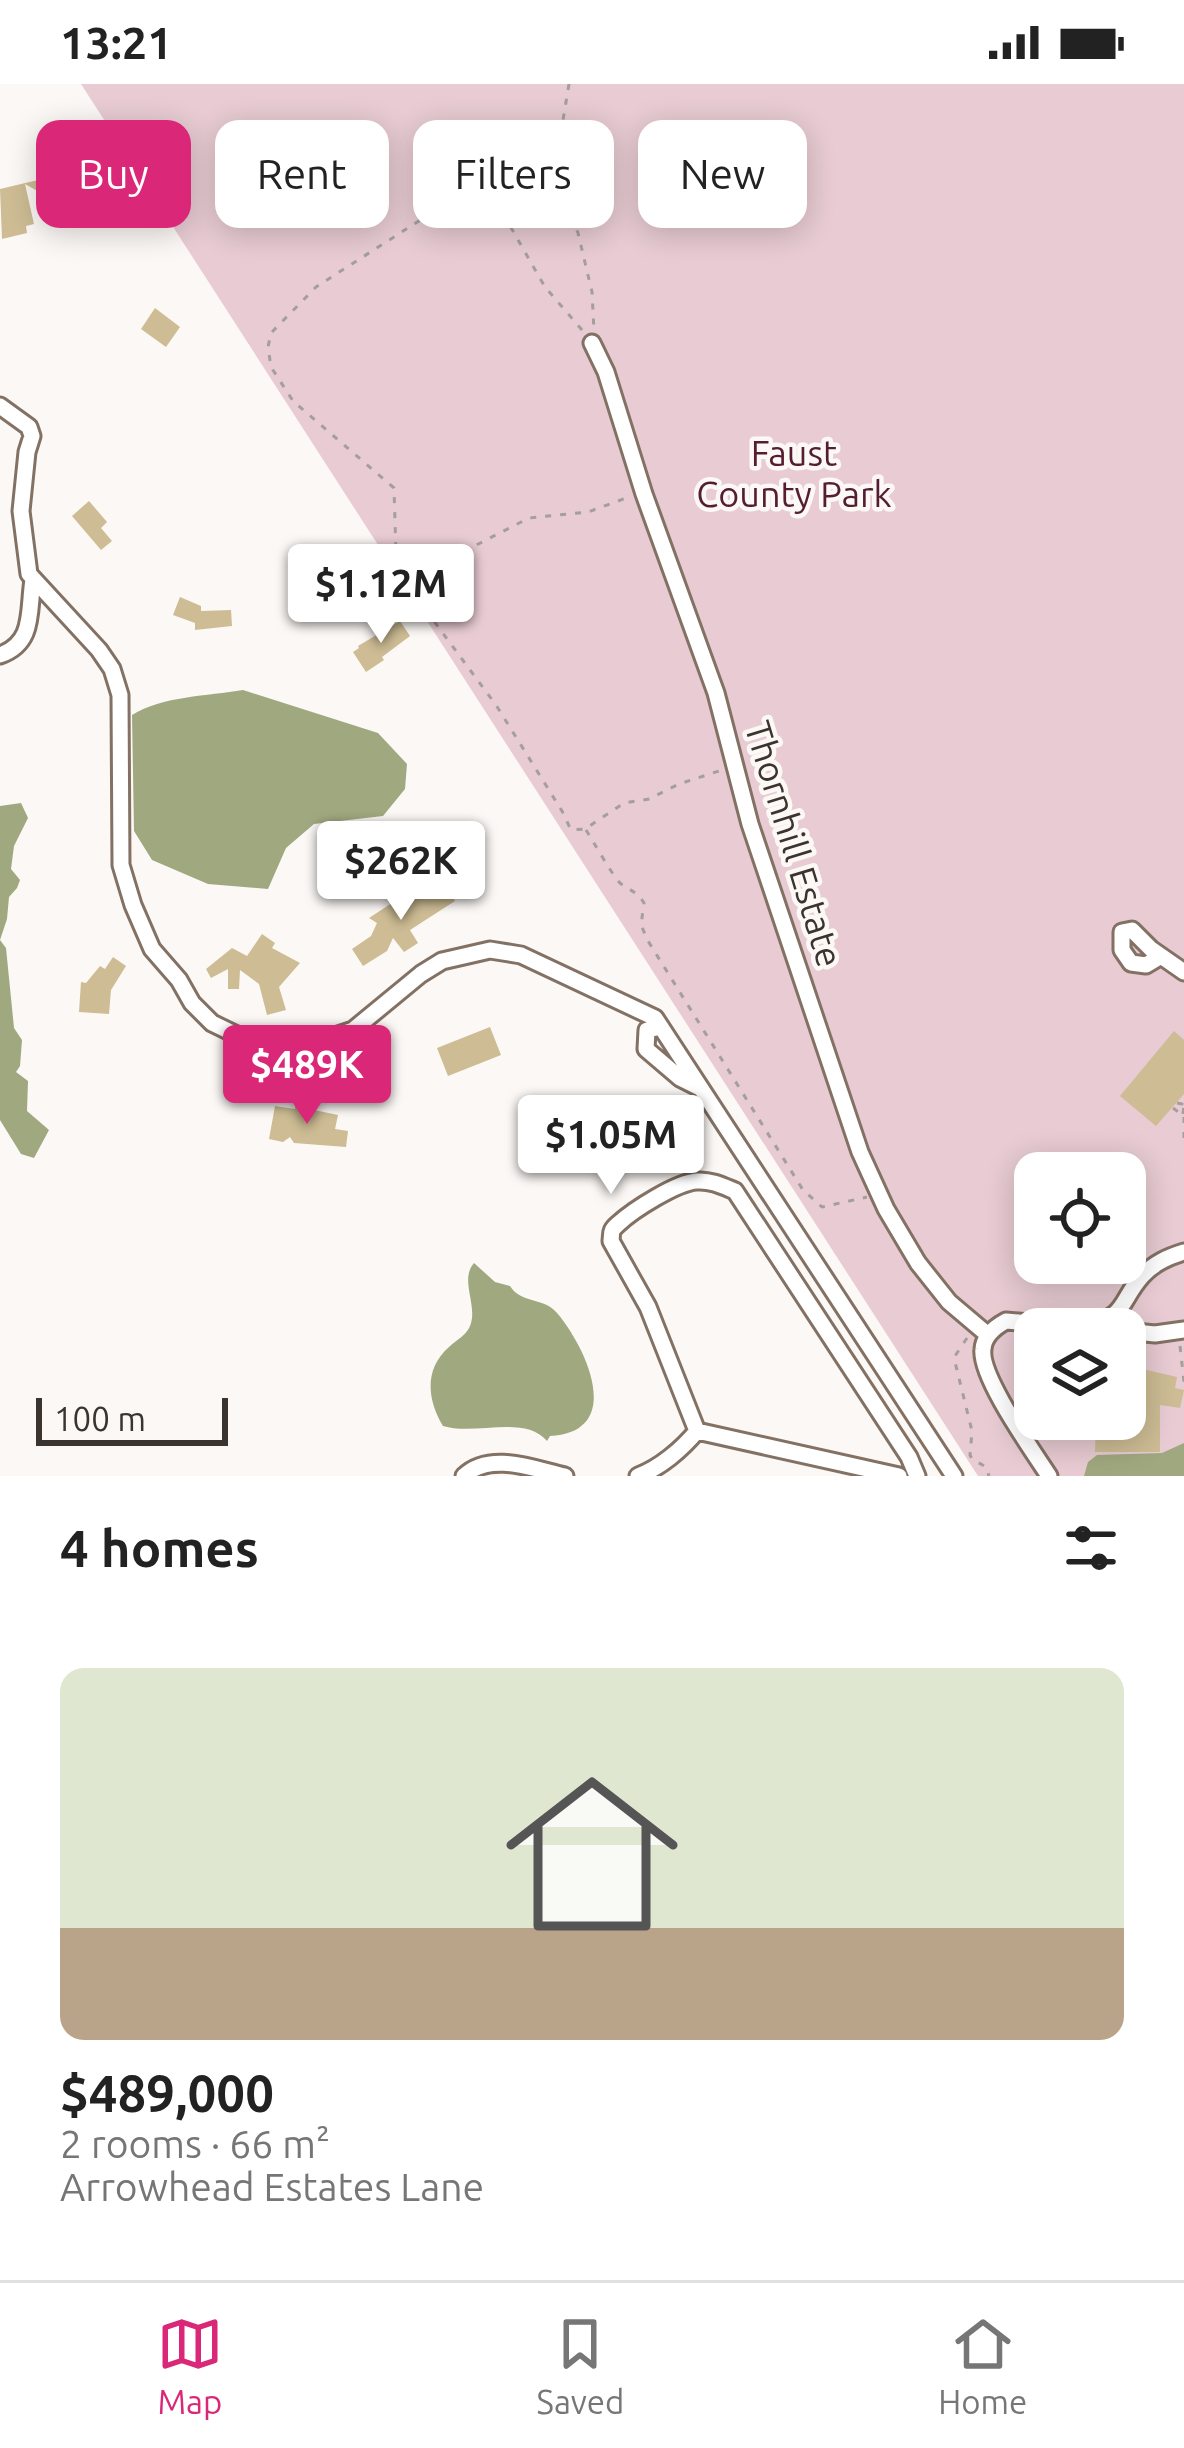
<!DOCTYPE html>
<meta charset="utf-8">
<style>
body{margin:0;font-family:Ubuntu,sans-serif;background:#f2f2f2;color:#222;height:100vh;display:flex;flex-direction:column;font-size:45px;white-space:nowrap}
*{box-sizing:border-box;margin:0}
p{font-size:39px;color:#767676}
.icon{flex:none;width:66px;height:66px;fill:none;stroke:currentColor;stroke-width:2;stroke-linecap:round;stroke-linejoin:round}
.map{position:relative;height:1392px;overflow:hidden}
.drawer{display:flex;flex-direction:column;background:#fff;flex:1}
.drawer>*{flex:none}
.banner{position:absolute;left:36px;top:36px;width:1113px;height:108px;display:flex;gap:24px}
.tools{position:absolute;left:1014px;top:1068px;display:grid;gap:24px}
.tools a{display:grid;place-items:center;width:132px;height:132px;border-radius:24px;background:#fff;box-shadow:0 6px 30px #0003;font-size:60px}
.scale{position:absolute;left:36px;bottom:30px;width:192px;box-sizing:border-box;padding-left:12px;border:6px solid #3b332d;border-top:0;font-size:33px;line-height:42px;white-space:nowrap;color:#3b332d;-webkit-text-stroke:9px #fcf8f5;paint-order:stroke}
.price{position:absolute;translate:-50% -102px;padding:0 27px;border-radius:12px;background:#fff;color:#222;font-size:39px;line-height:78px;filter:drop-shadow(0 3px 6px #0008)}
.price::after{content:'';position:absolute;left:50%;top:72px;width:36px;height:27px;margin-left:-18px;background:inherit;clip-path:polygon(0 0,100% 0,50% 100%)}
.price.current{background:#db2777;color:#fff}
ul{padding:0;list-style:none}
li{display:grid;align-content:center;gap:24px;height:636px;padding:0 60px}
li+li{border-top:3px solid #e0e0e0}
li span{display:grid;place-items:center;height:372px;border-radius:24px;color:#555}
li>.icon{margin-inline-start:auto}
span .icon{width:216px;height:216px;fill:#fffc;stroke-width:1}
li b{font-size:51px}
h2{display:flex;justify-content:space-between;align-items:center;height:144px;padding:0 60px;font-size:51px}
.chip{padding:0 42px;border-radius:24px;background:#fff;box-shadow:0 6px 30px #0003;font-size:42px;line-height:108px}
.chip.current{background:#db2777;color:#fff}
.status{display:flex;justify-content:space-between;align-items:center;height:84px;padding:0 60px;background:#fff;direction:ltr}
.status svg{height:33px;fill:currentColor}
.dock{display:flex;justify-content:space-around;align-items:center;height:168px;border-top:3px solid #e0e0e0;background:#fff;font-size:33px;color:#767676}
.dock a{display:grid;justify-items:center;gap:6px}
.dock .current{color:#db2777}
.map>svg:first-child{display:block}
</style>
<div class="status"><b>13:21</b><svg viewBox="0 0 49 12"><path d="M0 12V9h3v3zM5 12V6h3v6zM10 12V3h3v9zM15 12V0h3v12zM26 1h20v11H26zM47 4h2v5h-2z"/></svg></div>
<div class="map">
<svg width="1184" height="1392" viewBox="0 0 1184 1392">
<rect width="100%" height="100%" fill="#fcf8f5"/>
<!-- green -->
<path fill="#e8cbd3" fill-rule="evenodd" d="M 81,0 L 1184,0 L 1184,1392 L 978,1392 ZM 1035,1089 L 1125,1089 L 1125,1179 L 1035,1179 ZM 1035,1245 L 1125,1245 L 1125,1335 L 1035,1335 Z"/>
<!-- water -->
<path fill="#a0a87f" d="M 243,606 L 378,649 L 407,680 L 405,705 L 383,732 L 314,740 L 286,764 L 268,805 L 208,800 L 152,776 L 134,747 L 132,631 C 162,612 208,612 243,606 Z
M 21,719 L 28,734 L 14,762 L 11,785 L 20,796 L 17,804 L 9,813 L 7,835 L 0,856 L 0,722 Z
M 0,856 L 6,864 L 14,944 L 22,956 L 20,982 L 16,988 L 28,997 L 27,1027 L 49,1046 L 34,1074 L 21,1070 L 0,1036 Z
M 474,1179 L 495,1198 L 510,1202 C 521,1220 544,1213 557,1229 C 586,1263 626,1348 550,1352 L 547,1357 C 525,1330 475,1352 443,1342 C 427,1315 424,1285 449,1263 C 460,1253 470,1250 472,1234 C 474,1215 461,1194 474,1179 Z
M 1184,1359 L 1184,1392 L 1084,1392 L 1088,1378 L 1097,1371 L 1162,1369 Z"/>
<!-- building -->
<path fill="#cdbc94" d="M 43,88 L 58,96 L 48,113 L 25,100 L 34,140 L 26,142 L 27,149 L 2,155 L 0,105 L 38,96 Z
M 155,224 L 180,243 L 166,263 L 141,245 Z
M 89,417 L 107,438 L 101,444 L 112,457 L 101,466 L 72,432 Z
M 180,513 L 201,522 L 201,527 L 231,526 L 232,542 L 195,546 L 195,539 L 173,531 Z
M 400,537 L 410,552 L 382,573 L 384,576 L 366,588 L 353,568 L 359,564 L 358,562 Z
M 444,800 L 455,817 L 410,846 L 418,859 L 404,868 L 393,854 L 387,867 L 363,882 L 352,865 L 371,852 L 377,839 L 369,834 L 398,815 L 402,821 L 422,808 L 429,810 Z
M 262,850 L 275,859 L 272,864 L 300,879 L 279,903 L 286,926 L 267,931 L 259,900 L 240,886 L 239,905 L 228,905 L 228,885 L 211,894 L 206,885 L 232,864 L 247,872 Z
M 113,873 L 126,882 L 111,906 L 109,930 L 79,928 L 81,898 L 86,899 L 100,882 L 105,885 Z
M 490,943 L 501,971 L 448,992 L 437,964 Z
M 1174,947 L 1184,956 L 1184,1010 L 1156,1042 L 1120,1012 Z
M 275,1022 L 295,1025 L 295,1022 L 338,1031 L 335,1045 L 348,1047 L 346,1063 L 294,1059 L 290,1053 L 283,1058 L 269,1055 Z
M 1125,1281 L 1177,1293 L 1175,1304 L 1184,1306 L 1180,1324 L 1160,1321 L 1160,1368 L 1095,1368 L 1096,1335 L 1125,1335 Z"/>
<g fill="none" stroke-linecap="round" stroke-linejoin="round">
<!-- minor casing -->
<g stroke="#837164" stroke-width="21">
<path id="minor" d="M 592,259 L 606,288 L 644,410 L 716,609 L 750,740 L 860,1068 L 886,1125 L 918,1179 L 949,1218 L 988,1251
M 0,322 L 29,343 L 32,352 L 27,368 L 21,427 L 29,490 L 99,566 L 112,585 L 120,611 L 121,781 L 133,821 L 152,865 L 179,896 L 192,919 L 212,939 L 247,956 L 274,959 L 317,958 L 353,946 L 421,890 L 442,877 L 490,866 L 521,871 L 655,934 L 954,1392
M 0,571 C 35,559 28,527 33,496
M 1161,872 L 1146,881 L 1131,879 L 1122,866 L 1122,848 L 1132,846 L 1151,865 L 1184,888
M 661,943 L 647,946 L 646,965 L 680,994 L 700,1004
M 1087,1243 C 1128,1231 1119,1218 1142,1192 C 1154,1179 1168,1173 1184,1168
M 1125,1247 L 1155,1250 L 1184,1246
M 464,1392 C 490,1367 534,1385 565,1392
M 638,1392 C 660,1384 682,1365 697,1347
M 899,1392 L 697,1347 L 648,1223 L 611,1157 C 612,1148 610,1147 618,1140 C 633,1126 677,1098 697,1097 C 711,1096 723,1102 735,1107 L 909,1373 L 917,1392
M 1049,1392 C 1033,1367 979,1292 983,1265 C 984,1251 995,1243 1006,1237 L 1099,1245"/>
</g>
<!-- path -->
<path stroke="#a49f9a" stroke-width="3" stroke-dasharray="6 9" stroke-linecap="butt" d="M 569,0 L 561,48 L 562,110 L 578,149 L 592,208 L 594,247
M 582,246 L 545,203 L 494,114 L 453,115 L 316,203 L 271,249 L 268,263 L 271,283 L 293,317 L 394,404 L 396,470 L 401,484 L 436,540 L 496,621 L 562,727 L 571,746 L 585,745 L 624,719 L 649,715 L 679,700 L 722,686
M 410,495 L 529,434 L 588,428 L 629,413
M 586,746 C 593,757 614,794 620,799 C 630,807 637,807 644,819 L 641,841 L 648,857 L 803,1106 L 822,1123 L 867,1113
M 1177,1019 L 1182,1020 L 1181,1014
M 1173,1024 L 1181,1030
M 1183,1030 L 1184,1021
M 1184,1033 L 1184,1057
M 967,1254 L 955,1272 L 955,1278 L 972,1347 L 970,1371 L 972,1375 L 986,1383 L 989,1392
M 1180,1262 L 1184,1298"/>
<!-- minor -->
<use href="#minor" stroke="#fff" stroke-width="15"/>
</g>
<g text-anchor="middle" stroke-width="9" stroke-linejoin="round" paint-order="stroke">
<!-- park labels -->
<g font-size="36" fill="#551d31" stroke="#fcf8f5">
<text x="794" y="382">Faust<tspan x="794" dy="41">County Park</tspan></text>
</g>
<!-- street labels -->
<g font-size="36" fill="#3b332d" stroke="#fcf8f5">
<text transform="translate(794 760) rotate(73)" y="13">Thornhill Estate</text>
</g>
</g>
</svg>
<div class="tools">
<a><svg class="icon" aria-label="locate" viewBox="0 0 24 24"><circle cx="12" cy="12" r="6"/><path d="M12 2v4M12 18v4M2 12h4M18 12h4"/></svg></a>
<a><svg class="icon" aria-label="layers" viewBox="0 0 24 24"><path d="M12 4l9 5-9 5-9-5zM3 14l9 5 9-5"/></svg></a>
</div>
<div class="scale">100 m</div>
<b class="price" style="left:381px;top:562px">$1.12M</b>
<b class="price" style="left:401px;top:839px">$262K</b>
<b class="price current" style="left:307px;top:1043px">$489K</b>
<b class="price" style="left:611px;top:1113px">$1.05M</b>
<div class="banner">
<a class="chip current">Buy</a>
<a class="chip">Rent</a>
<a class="chip">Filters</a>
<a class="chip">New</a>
</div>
</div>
<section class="drawer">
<h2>4 homes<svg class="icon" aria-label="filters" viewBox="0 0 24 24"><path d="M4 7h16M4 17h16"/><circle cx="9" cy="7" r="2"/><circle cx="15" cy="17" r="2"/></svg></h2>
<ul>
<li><span style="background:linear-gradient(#dfe7d0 70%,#b9a48a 0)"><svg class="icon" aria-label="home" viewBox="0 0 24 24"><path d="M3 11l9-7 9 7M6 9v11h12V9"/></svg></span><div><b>$489,000</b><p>2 rooms · 66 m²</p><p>Arrowhead Estates Lane</p></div></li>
</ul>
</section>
<nav class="dock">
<a class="current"><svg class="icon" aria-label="map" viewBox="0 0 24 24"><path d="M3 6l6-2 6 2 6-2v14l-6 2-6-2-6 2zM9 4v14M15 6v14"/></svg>Map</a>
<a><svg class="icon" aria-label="saved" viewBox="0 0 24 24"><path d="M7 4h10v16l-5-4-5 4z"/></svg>Saved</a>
<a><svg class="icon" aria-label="home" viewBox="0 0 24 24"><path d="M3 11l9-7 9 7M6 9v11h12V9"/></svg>Home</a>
</nav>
